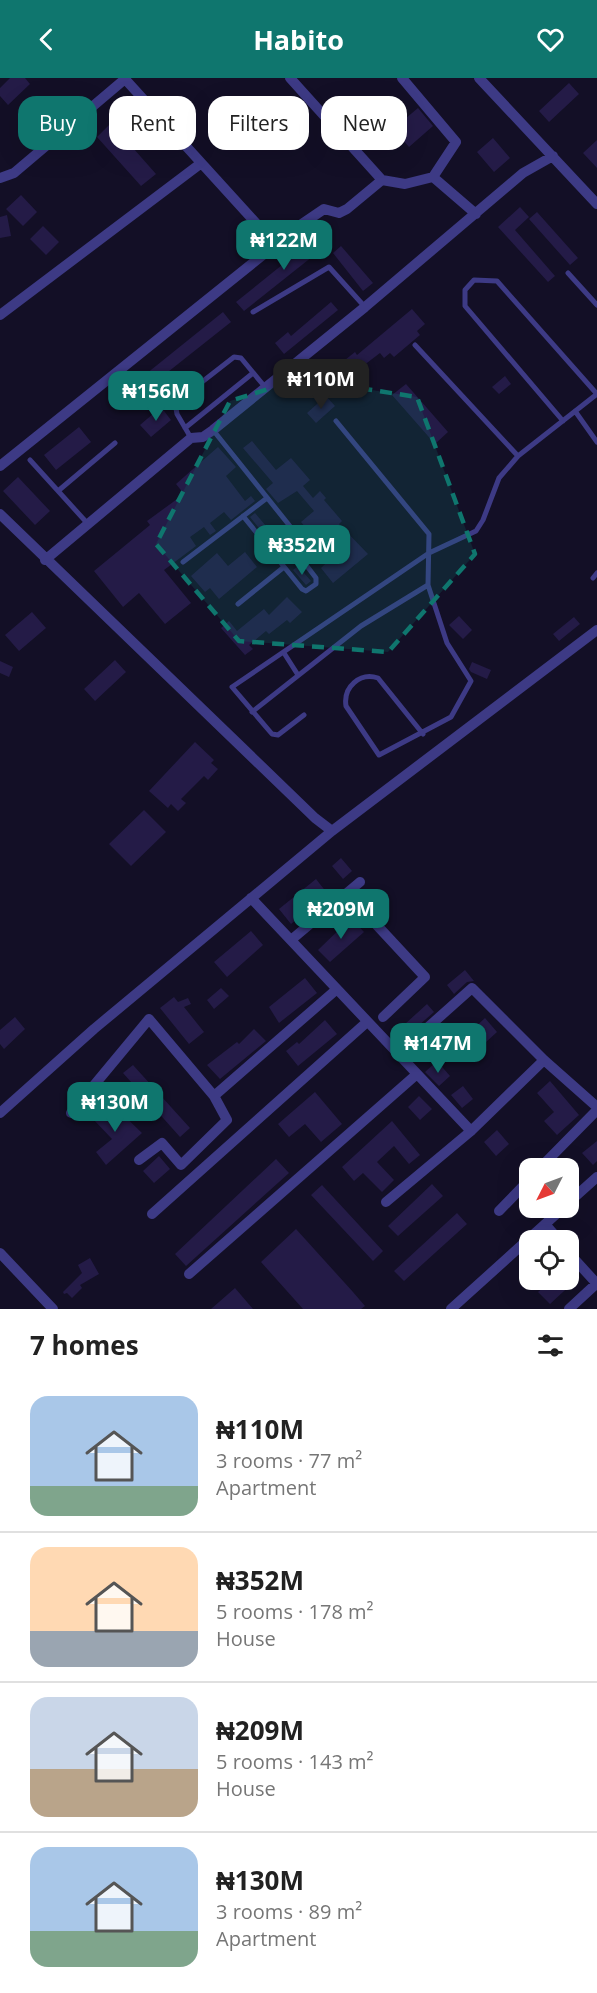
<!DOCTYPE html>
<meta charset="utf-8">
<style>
body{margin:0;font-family:"Open Sans",sans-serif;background:#f2f2f2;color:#222;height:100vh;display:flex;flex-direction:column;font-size:22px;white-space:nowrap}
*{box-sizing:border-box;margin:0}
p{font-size:20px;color:#767676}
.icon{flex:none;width:33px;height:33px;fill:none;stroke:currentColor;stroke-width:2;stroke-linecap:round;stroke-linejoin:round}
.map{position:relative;height:1231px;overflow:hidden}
.panel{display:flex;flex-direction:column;background:#fff;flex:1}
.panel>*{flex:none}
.banner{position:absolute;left:18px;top:18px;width:561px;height:54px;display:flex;gap:12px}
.needle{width:39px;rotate:228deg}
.fabs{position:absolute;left:519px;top:1080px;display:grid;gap:12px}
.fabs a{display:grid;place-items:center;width:60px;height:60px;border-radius:12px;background:#fff;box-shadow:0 6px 24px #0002;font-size:30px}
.price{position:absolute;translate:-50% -51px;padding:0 14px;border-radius:12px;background:#0f766e;color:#fff;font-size:20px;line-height:39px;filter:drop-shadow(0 2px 3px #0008)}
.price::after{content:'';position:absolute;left:50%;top:36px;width:18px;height:14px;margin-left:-9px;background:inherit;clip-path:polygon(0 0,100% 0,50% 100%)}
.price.current{background:#222;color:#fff}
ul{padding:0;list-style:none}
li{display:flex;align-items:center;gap:18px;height:150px;padding:0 30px}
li+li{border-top:2px solid #e0e0e0}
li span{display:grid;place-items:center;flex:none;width:168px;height:120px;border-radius:18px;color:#555}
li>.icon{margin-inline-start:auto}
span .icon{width:72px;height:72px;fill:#fffc;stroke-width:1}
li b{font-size:26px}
h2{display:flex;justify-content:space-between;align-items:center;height:72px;padding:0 30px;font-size:26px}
.tag{padding:0 21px;border-radius:18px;background:#fff;box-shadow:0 6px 24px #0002;font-size:21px;line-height:54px}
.tag.current{background:#0f766e;color:#fff}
header{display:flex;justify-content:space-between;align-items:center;height:78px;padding:0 30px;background:#0f766e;color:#fff;font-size:27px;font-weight:700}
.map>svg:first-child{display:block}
</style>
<header><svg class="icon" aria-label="back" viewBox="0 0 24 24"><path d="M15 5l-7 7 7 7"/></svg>Habito<svg class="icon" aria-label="heart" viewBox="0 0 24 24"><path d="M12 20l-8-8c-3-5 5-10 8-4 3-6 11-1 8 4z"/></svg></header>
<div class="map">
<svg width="597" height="1231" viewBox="0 0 597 1231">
<rect width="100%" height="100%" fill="#130f26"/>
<!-- building -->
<path fill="#241b47" d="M 10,0 L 25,0 L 30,6 L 8,27 L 0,18 L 0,10 Z
M 569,5 L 579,16 L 549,44 L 539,33 Z
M 418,30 L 433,48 L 409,69 L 393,51 Z
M 111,45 L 156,96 L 141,108 L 97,59 Z
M 493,60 L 510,80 L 494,94 L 477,74 Z
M 597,62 L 597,90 L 583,75 Z
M 21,117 L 37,134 L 23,148 L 6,131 Z
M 520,129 L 529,139 L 515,152 L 555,198 L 548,204 L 498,149 Z
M 537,134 L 578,180 L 570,187 L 529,141 Z
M 7,137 L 11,158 L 0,160 L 0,139 Z
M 43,148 L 59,164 L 46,177 L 30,161 Z
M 323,154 L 332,163 L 244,233 L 236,224 Z
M 341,168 L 373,205 L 363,213 L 333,175 Z
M 331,224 L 338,232 L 284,276 L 275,265 L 288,254 L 291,258 Z
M 412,231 L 425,246 L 417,253 L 420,257 L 394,279 L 390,275 L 384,280 L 380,275 L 355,294 L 345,282 L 355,274 L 357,277 Z
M 223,234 L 231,244 L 149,309 L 141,300 Z
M 505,298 L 511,306 L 499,316 L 492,309 Z
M 406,306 L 448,354 L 435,366 L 392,317 Z
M 326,318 L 335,328 L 316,345 L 307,335 Z
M 161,329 L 171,342 L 151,359 L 140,347 Z
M 79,349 L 91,364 L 56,392 L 44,377 Z
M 252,363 L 276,392 L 291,380 L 310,402 L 303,408 L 313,420 L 320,413 L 326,420 L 324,422 L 342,443 L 339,446 L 368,476 L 333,505 L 321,490 L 346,466 L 333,451 L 318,464 L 301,444 L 314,433 L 297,413 L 278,425 L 266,411 L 273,405 L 243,370 Z
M 218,369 L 236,389 L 226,398 L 245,423 L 251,418 L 255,423 L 231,442 L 224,434 L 210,445 L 216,453 L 210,457 L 204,449 L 190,459 L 196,468 L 164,492 L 191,525 L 165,546 L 139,515 L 123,529 L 94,493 L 150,447 L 147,443 L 184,416 L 176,406 Z
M 18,399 L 50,433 L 35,447 L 3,413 Z
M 255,435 L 292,479 L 286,484 L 250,439 Z
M 245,474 L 257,489 L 219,521 L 210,510 L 205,514 L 191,498 L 217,475 L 228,488 Z
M 298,488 L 311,503 L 306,507 L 293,492 Z
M 287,519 L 302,534 L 290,545 L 287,542 L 269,556 L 266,553 L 249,567 L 253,571 L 245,577 L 221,550 L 229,543 L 237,553 L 264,531 L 269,537 Z
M 32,534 L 46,550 L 19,573 L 5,557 Z
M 459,538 L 472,552 L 463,561 L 449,547 Z
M 574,539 L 580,546 L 559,563 L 553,556 Z
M 115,582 L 126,594 L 95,623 L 84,611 Z
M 0,583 L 13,589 L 9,599 L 0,595 Z
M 472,584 L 491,592 L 487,601 L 471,594 L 469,591 Z
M 195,664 L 214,682 L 211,685 L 218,691 L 208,702 L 204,698 L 181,721 L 186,725 L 178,733 L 171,726 L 168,730 L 149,713 Z
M 144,732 L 166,754 L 131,788 L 109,766 Z
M 341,780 L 352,793 L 343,801 L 332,788 Z
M 316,801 L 327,815 L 291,846 L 279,831 Z
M 351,840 L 364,854 L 330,884 L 318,872 Z
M 251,853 L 263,867 L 227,899 L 214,884 Z
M 465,892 L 474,903 L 467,904 L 454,916 L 447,907 Z
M 305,900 L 317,915 L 279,945 L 269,929 Z
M 221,910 L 229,918 L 214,931 L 207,922 Z
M 174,919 L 178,924 L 188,920 L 191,926 L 184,929 L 204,954 L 189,966 L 160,930 Z
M 427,926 L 434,934 L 401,963 L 394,956 Z
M 15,939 L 25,951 L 4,971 L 0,966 L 0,952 Z
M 485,940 L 497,954 L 485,965 L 473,951 Z
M 325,942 L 337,956 L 298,988 L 286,973 L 297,964 L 299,966 Z
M 254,951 L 266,963 L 220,1001 L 207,987 L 237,964 L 239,966 Z
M 437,983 L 450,998 L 439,1008 L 425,994 Z
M 133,987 L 190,1050 L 180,1059 L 123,995 Z
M 550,1003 L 579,1037 L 557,1057 L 544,1043 L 554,1034 L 537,1015 Z
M 463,1008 L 473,1021 L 462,1030 L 451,1017 Z
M 315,1014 L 342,1046 L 321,1064 L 305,1046 L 289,1059 L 278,1046 Z
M 419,1018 L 432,1031 L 420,1042 L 408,1029 Z
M 111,1025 L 142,1055 L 106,1087 L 96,1074 L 112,1061 L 93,1041 Z
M 392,1043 L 420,1077 L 409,1086 L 394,1068 L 377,1084 L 394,1102 L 382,1114 L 363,1095 L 354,1103 L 342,1089 Z
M 497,1052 L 509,1066 L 496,1078 L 484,1064 Z
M 597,1063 L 597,1083 L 593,1087 L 582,1075 Z
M 159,1078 L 170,1091 L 154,1105 L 143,1093 Z
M 276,1081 L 289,1095 L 186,1188 L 175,1176 Z
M 432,1106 L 443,1118 L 398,1158 L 388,1148 Z
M 322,1107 L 383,1173 L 373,1183 L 311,1117 Z
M 457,1135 L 467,1146 L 404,1203 L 394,1193 Z
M 296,1151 L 353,1214 L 365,1228 L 361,1231 L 303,1231 L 261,1184 Z
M 90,1180 L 99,1196 L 80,1207 L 82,1210 L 72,1220 L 67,1215 L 64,1216 L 63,1214 L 82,1195 L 78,1187 Z
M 568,1190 L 577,1201 L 550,1226 L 538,1214 L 552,1202 L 568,1202 Z
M 235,1210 L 253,1231 L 211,1231 Z"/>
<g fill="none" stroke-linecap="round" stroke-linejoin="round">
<!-- lane -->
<path stroke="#3d3a85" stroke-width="5" d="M 568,195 L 597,227
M 253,234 L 329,189 L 365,229
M 415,267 L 518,378
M 575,333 L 597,364
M 336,343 L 429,456 L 428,507 L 447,565 L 471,603 L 451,639 L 379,677 L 346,628 C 343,609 360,594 378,600 L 423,656
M 185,350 L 253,295
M 213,352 L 297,457 L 290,466 L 316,500 L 316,506 L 306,513 L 302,511 L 243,438
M 191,360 L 177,336 L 175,325 L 234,279 L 241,280 L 265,309
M 30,382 L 88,446
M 58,413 L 115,365
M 183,484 L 267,420
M 593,500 L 597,495
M 238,526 L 284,489
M 284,575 L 298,597
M 252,634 L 361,548 L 428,507
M 304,637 L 278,657 L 272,656 L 232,609 L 429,475 L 476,453 L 483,442 L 499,400 L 518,378 L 597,316 L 497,203 L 474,202 L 465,212 L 465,228 L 563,343"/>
<!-- street -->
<path stroke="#3d3a85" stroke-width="10" d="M 124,0 L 275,166
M 290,0 L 382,102 L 405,106 L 433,99 L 456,64 L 402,0
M 479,0 L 597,126
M 433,99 L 476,136
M 0,100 L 14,95 L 125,1
M 0,237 L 200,86
M 0,388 L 299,148 L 324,131 L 339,135 L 347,131 L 382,102
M 0,436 L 315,740 L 332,753 L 597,552
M 45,482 L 191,360 L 203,359 L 213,352 L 365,229 L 523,95 L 553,78
M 347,815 L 425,899 L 383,939
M 251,820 L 471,1053
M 291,862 L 360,804
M 398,976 L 472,910 L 544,982 L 597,1029
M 214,1018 L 337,911
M 0,1035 L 94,951 L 332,753
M 71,1035 L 149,941 L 214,1018 L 227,1042 L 181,1087 L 162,1065 L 139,1082
M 540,1090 L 597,1032
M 386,1124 L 471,1053 L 544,982
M 568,1125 L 597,1099
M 499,1133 L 530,1101
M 152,1136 L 367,944
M 545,1146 L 559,1162
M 568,1174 L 597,1206
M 0,1175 L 53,1231
M 189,1196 L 417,996
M 451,1231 L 563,1130
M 569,1231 L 596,1206"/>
</g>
<!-- marked area -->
<path fill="#0f766e" fill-opacity="0.2" stroke="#0f766e" stroke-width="4.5" stroke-dasharray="12 8" stroke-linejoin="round" d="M 301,301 L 417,319 L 475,476 L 388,574 L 239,563 L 156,466 L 230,323 Z"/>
</svg>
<div class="fabs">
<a><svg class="needle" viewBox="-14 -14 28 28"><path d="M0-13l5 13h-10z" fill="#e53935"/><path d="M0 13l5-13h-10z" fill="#767676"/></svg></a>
<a><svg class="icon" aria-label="locate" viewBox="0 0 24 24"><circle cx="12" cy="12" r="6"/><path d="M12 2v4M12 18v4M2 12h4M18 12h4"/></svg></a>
</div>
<b class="price" style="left:284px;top:193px">₦122M</b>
<b class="price current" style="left:321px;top:332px">₦110M</b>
<b class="price" style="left:156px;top:344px">₦156M</b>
<b class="price" style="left:302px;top:498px">₦352M</b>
<b class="price" style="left:341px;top:862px">₦209M</b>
<b class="price" style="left:438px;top:996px">₦147M</b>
<b class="price" style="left:115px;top:1055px">₦130M</b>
<div class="banner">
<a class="tag current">Buy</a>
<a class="tag">Rent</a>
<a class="tag">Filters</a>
<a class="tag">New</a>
</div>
</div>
<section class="panel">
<h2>7 homes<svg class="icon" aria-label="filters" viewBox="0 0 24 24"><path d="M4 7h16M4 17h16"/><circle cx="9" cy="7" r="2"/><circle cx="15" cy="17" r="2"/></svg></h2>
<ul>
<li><span style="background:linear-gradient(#a9c7e8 75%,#7fa58c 0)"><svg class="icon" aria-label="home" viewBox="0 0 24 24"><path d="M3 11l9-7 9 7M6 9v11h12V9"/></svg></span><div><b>₦110M</b><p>3 rooms · 77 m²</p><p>Apartment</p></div></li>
<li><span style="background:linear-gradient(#ffd9b3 70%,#9aa5b1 0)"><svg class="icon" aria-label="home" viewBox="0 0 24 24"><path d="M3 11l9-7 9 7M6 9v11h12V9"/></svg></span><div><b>₦352M</b><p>5 rooms · 178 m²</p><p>House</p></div></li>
<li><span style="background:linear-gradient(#c9d6e8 60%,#b9a48a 0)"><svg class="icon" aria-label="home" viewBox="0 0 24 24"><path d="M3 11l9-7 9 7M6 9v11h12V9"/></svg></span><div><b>₦209M</b><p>5 rooms · 143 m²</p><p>House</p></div></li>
<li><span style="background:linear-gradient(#a9c7e8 70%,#7fa58c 0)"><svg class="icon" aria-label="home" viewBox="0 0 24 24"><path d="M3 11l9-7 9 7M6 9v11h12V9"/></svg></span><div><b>₦130M</b><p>3 rooms · 89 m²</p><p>Apartment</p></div></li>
</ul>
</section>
